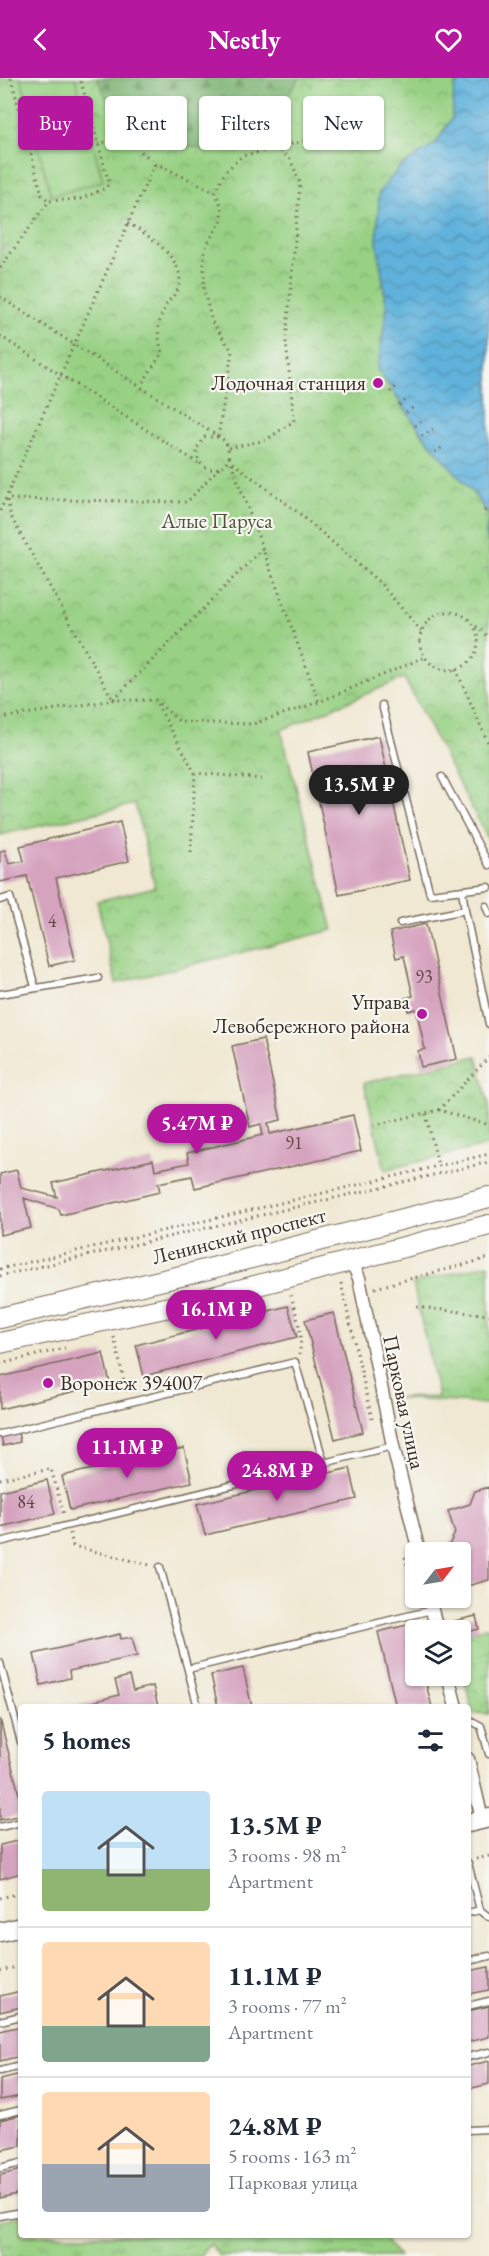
<!DOCTYPE html>
<meta charset="utf-8">
<style>
body{margin:0;font-family:"EB Garamond",serif;background:#f2f2f3;color:#1f2937;height:100vh;display:flex;flex-direction:column;font-size:22px;white-space:nowrap}
*{box-sizing:border-box;margin:0}
p{font-size:20px;color:#747a83}
.icon{flex:none;width:33px;height:33px;fill:none;stroke:currentColor;stroke-width:2;stroke-linecap:round;stroke-linejoin:round}
.map{position:relative;flex:1;overflow:hidden}
.panel{position:absolute;left:18px;top:1626px;width:453px;height:534px;display:flex;flex-direction:column;background:#fff;border-radius:6px;box-shadow:0 2px 4px #0004}
.panel>*{flex:none}
.top-card{position:absolute;left:18px;top:18px;width:453px;height:54px;display:flex;gap:12px}
.needle{width:39px;rotate:59deg}
.fabs{position:absolute;left:405px;top:1464px;display:grid;gap:12px}
.fabs a{display:grid;place-items:center;width:66px;height:66px;border-radius:6px;background:#fff;box-shadow:0 2px 4px #0004;font-size:30px}
.price{position:absolute;translate:-50% -51px;padding:0 14px;border-radius:21px;background:#b5179e;color:#fff;font-size:20px;line-height:39px;filter:drop-shadow(0 2px 3px #0008)}
.price::after{content:'';position:absolute;left:50%;top:36px;width:18px;height:14px;margin-left:-9px;background:inherit;clip-path:polygon(0 0,100% 0,50% 100%)}
.price.on{background:#222;color:#fff}
ul{padding:0;list-style:none}
li{display:flex;align-items:center;gap:18px;height:150px;padding:0 24px}
li+li{border-top:2px solid #e0e1e3}
li span{display:grid;place-items:center;flex:none;width:168px;height:120px;border-radius:6px;color:#555}
li>.icon{margin-inline-start:auto}
span .icon{width:72px;height:72px;fill:#fffc;stroke-width:1}
li b{font-size:26px}
h2{display:flex;justify-content:space-between;align-items:center;height:72px;padding:0 24px;font-size:26px}
.pill{padding:0 21px;border-radius:6px;background:#fff;box-shadow:0 2px 4px #0004;font-size:21px;line-height:54px}
.pill.on{background:#b5179e;color:#fff}
header{display:flex;justify-content:space-between;align-items:center;height:78px;padding:0 24px;background:#b5179e;color:#fff;font-size:27px;font-weight:700}
.map>svg:first-child{display:block}
</style>
<header><svg class="icon" aria-label="back" viewBox="0 0 24 24"><path d="M15 5l-7 7 7 7"/></svg>Nestly<svg class="icon" aria-label="heart" viewBox="0 0 24 24"><path d="M12 20l-8-8c-3-5 5-10 8-4 3-6 11-1 8 4z"/></svg></header>
<div class="map">
<svg width="489" height="2178" viewBox="0 0 489 2178">
<defs>
<pattern id="grass-tufts" width="24" height="20" patternUnits="userSpaceOnUse" patternTransform="scale(1.5)"><rect width="24" height="20" fill="#98d184"/><path d="M3 7l-1-3M5 7V3M7 7l1-3M15 17l-1-3M17 17v-4M19 17l1-3" fill="none" stroke="#7daa6b"/></pattern>
<pattern id="forest-firs" width="22" height="20" patternUnits="userSpaceOnUse" patternTransform="scale(1.5)"><rect width="22" height="20" fill="#7ab372"/><path d="M5 1l3.5 6h-7zM16 11l3.5 6h-7z" fill="#65925d"/></pattern>
<pattern id="park-crowns" width="20" height="18" patternUnits="userSpaceOnUse" patternTransform="scale(1.5)"><rect width="20" height="18" fill="#98d184"/><path d="M2 6a3 3 0 1 1 6 0M12 15a3 3 0 1 1 6 0" fill="none" stroke="#7daa6b"/></pattern>
<pattern id="water-waves" width="16" height="10" patternUnits="userSpaceOnUse" patternTransform="scale(1.5)"><rect width="16" height="10" fill="#61b2dc"/><path d="M0 5q4-4 8 0t8 0" fill="none" stroke="#5191b2"/></pattern>
</defs>
<rect width="100%" height="100%" fill="#f6f6f2"/>
<filter id="ink" filterUnits="userSpaceOnUse"><feTurbulence type="fractalNoise" baseFrequency=".0167" numOctaves="2"/><feDisplacementMap in="SourceGraphic" scale="12" xChannelSelector="R" yChannelSelector="G"/><feConvolveMatrix kernelMatrix="1 2 1 2 8 2 1 2 1" color-interpolation-filters="sRGB"/></filter>
<filter id="wash" filterUnits="userSpaceOnUse"><feTurbulence type="fractalNoise" baseFrequency=".008" numOctaves="4" result="noise"/><feDisplacementMap in="SourceGraphic" scale="24" xChannelSelector="R" yChannelSelector="G"/><feGaussianBlur stdDeviation="1.35" result="paint"/><feColorMatrix in="noise" values="0 0 0 0 0 0 0 0 0 0 0 0 0 0 0 0 0 1.4 0 .05"/><feComposite in="paint" operator="in"/></filter>
<g filter="url(#wash)">
<rect width="100%" height="100%" fill="#f0e8d2"/>
<!-- grass -->
<path fill="url(#grass-tufts)" stroke="#6a7e51" stroke-width="1.5" d="M 21,2138 L 21,2157 L 387,2157 L 387,2165 L 399,2178 L 219,2178 L 210,2166 L 199,2178 L 0,2178 L 0,2143 Z"/>
<!-- forest -->
<path fill="url(#forest-firs)" stroke="#5a6e48" stroke-width="1.5" d="M 90,0 L 351,0 L 215,80 L 167,72 L 106,34 Z"/>
<!-- park -->
<path fill="url(#park-crowns)" stroke="#6a7e51" stroke-width="1.5" d="M 0,0 L 97,0 L 111,30 L 168,66 L 207,71 L 241,25 L 269,43 L 300,0 L 461,0 L 454,11 L 452,40 L 436,65 L 399,90 L 377,163 L 387,231 L 377,291 L 424,358 L 471,412 L 489,438 L 486,456 L 489,467 L 489,763 L 404,600 L 281,652 L 333,852 L 116,905 L 97,823 L 155,809 L 135,726 L 0,757 Z
M 477,978 L 489,1028 L 489,1067 L 385,1092 L 364,1005 Z
M 489,1186 L 489,1326 L 397,1320 L 438,1319 L 413,1205 Z
M 489,1549 L 489,1636 L 473,1635 L 461,1587 L 460,1556 Z"/>
<!-- pitch -->
<path fill="#98d184" stroke="#6a7e51" stroke-width="1.5" d="M 21,0 L 75,0 L 103,103 L 51,118 Z"/>
<!-- water -->
<path fill="url(#water-waves)" stroke="#4e6e7d" stroke-width="1.5" d="M 461,0 L 489,0 L 489,467 L 486,456 L 489,437 L 471,412 L 424,358 L 377,291 L 387,231 L 377,163 L 379,114 L 399,90 L 436,65 L 452,40 L 454,11 Z"/>
<g id="blocks">
<!-- building -->
<path fill="#d6a3bf" d="M 379,658 L 410,802 L 339,817 L 308,674 Z
M 120,744 L 129,783 L 56,800 L 75,882 L 49,888 L 27,798 L 0,804 L 0,773 L 5,772 L 9,786 L 24,783 L 20,768 Z
M 426,846 L 457,981 L 421,989 L 418,973 L 425,971 L 416,931 L 408,933 L 405,920 L 413,918 L 404,878 L 396,880 L 390,854 Z
M 263,961 L 281,1042 L 268,1045 L 270,1056 L 353,1037 L 361,1073 L 195,1110 L 192,1098 L 158,1105 L 160,1114 L 61,1137 L 59,1131 L 24,1120 L 31,1150 L 0,1157 L 0,1096 L 17,1092 L 21,1110 L 57,1119 L 53,1105 L 153,1082 L 155,1092 L 189,1085 L 187,1075 L 263,1057 L 261,1046 L 250,1049 L 232,968 Z
M 288,1228 L 297,1259 L 144,1298 L 136,1267 Z
M 334,1235 L 363,1354 L 335,1361 L 305,1242 Z
M 103,1275 L 110,1305 L 0,1331 L 0,1299 Z
M 18,1355 L 20,1364 L 3,1368 L 1,1358 Z
M 184,1370 L 192,1404 L 70,1432 L 62,1398 Z
M 350,1390 L 357,1421 L 205,1457 L 197,1426 Z
M 47,1402 L 55,1436 L 0,1449 L 0,1413 Z
M 489,1409 L 489,1502 L 467,1508 L 463,1486 L 460,1487 L 460,1474 L 450,1474 L 449,1467 L 455,1455 L 448,1433 L 470,1426 L 475,1413 Z
M 476,1538 L 479,1551 L 460,1556 L 460,1552 L 452,1552 L 450,1544 Z
M 411,1546 L 416,1563 L 416,1598 L 424,1598 L 432,1629 L 396,1629 L 378,1554 Z
M 120,1556 L 121,1561 L 132,1559 L 137,1578 L 69,1593 L 70,1600 L 41,1607 L 34,1576 Z
M 243,1590 L 252,1629 L 218,1629 L 211,1597 Z
M 129,1598 L 133,1613 L 153,1608 L 158,1629 L 72,1629 L 119,1617 L 115,1602 Z
M 0,1641 L 21,1724 L 21,1737 L 0,1742 Z
M 21,1762 L 21,1795 L 0,1801 L 0,1767 Z
M 489,1889 L 489,1912 L 468,1916 L 468,1893 Z
M 21,1913 L 21,1929 L 0,1934 L 0,1918 Z
M 489,1928 L 489,1959 L 468,1964 L 468,1933 Z
M 21,1948 L 21,1978 L 0,1983 L 0,1953 Z
M 489,1983 L 489,2006 L 468,2011 L 468,1988 Z
M 21,1996 L 21,2018 L 0,2022 L 0,2001 Z
M 21,2037 L 21,2068 L 0,2072 L 0,2042 Z
M 21,2092 L 21,2115 L 0,2120 L 0,2097 Z"/>
</g>
</g>
<g filter="url(#ink)">
<use href="#blocks" fill-opacity="0" stroke="#7a6c5d" stroke-width="1.5"/>
<g fill="none" stroke-linecap="round" stroke-linejoin="round">
<!-- service casing -->
<g stroke="#7a6c5d" stroke-width="9">
<path id="service" d="M 382,627 L 430,816 L 489,809
M 442,699 L 489,787
M 462,812 L 465,832
M 0,822 L 10,819 L 35,909
M 486,828 L 489,836
M 400,845 L 465,832 L 489,946
M 0,916 L 98,900
M 0,1356 L 295,1284 L 324,1385
M 0,1464 L 393,1368
M 160,1489 L 198,1629
M 0,1585 L 21,1664
M 188,1591 L 432,1532
M 468,1641 L 481,1648 L 489,1676
M 0,1749 L 21,1744
M 468,1785 L 480,1832 L 489,1839
M 468,1835 L 480,1832
M 468,1883 L 489,1878
M 468,1928 L 489,1923
M 0,1943 L 21,1938
M 468,1979 L 489,1974
M 0,1993 L 21,1988
M 0,2037 L 21,2032
M 468,2052 L 489,2051
M 0,2090 L 21,2085
M 0,2138 L 21,2134"/>
</g>
<!-- minor casing -->
<g stroke="#7a6c5d" stroke-width="15">
<path id="minor" d="M 351,1182 L 359,1200 L 393,1368 L 419,1474
M 429,1520 L 437,1552
M 448,1598 L 456,1629
M 468,1681 L 482,1741"/>
</g>
<!-- secondary casing -->
<g stroke="#7a6c5d" stroke-width="21">
<path id="secondary" d="M 468,1745 L 489,1740
M 0,1854 L 21,1849"/>
</g>
<!-- primary casing -->
<g stroke="#7a6c5d" stroke-width="22">
<path id="primary" d="M 0,1240 L 185,1197 L 489,1119
M 0,1265 L 193,1224 L 489,1147"/>
</g>
<!-- path -->
<path stroke="#7a6c5d" stroke-width="3" stroke-dasharray="1.5 4.5" stroke-linecap="butt" d="M 11,0 L 42,117 L 49,123
M 98,66 L 131,57 L 139,72 L 155,85 L 215,114 L 222,129 L 221,143 L 204,172 L 204,212 L 212,244 L 232,273 L 218,359
M 215,114 L 225,94 L 242,78 L 312,61
M 128,145 C 148,157 189,183 178,211 C 176,216 170,221 167,226 C 156,245 157,254 162,275 L 141,307
M 0,190 L 49,123 L 80,121 L 106,110 L 109,105 L 80,0
M 0,219 L 225,363 C 242,395 194,403 197,370 L 205,359 L 218,359
M 0,258 L 198,385
M 390,314 L 399,306
M 399,327 L 409,320
M 406,334 L 414,329
M 415,348 L 425,341
M 422,358 L 433,351
M 229,370 L 266,362 L 294,343 L 286,264 L 300,105 L 291,83 L 277,70
M 435,374 L 443,369
M 229,379 L 319,624
M 233,385 L 300,436 L 380,505 L 422,554
M 219,390 L 187,424 L 7,421 L 11,439 L 113,622 L 263,470
M 0,433 L 155,85
M 484,433 L 489,430
M420 563a29 29 0 1 1 58 0a29 29 0 1 1-58 0Z
M 476,548 L 489,560
M 456,591 L 489,667
M 157,626 L 195,695 L 264,701
M 0,640 L 113,622 L 155,622 L 180,644 L 253,646 L 319,624 L 425,579
M 191,774 L 195,695
M 439,1032 L 489,979
M 426,1036 L 438,1087
M 374,1047 L 439,1032 L 489,1047
M 0,1191 L 489,1076
M 0,1198 L 489,1084
M 341,1205 L 372,1341
M 375,1210 L 489,1180
M 291,1217 C 296,1237 304,1256 299,1277
M 417,1229 L 489,1237
M 114,1259 L 127,1315
M 0,1286 L 65,1270
M 0,1401 L 51,1391 L 64,1437
M 70,1455 L 73,1468 L 150,1487
M 405,1479 L 415,1519
M 476,1781 L 489,1778
M 0,1820 L 21,1815
M 0,1893 L 21,1888"/>
<!-- service -->
<use href="#service" stroke="#fff" stroke-width="6"/>
<!-- minor -->
<use href="#minor" stroke="#fff" stroke-width="12"/>
<!-- secondary -->
<use href="#secondary" stroke="#fff" stroke-width="18"/>
<!-- primary -->
<use href="#primary" stroke="#fff" stroke-width="20"/>
</g>
</g>
<!-- markers -->
<g fill="#b5179e" stroke="#f6f6f2" stroke-width="2">
<circle cx="378" cy="305" r="6"/>
<circle cx="422" cy="936" r="6"/>
<circle cx="48" cy="1305" r="6"/>
</g>
<g text-anchor="middle" stroke-width="4.5" stroke-linejoin="round" paint-order="stroke">
<!-- number labels -->
<g font-size="18" fill="#624846">
<text x="52" y="849">4</text>
<text x="424" y="905">93</text>
<text x="294" y="1071">91</text>
<text x="26" y="1430">84</text>
</g>
<!-- poi labels -->
<g font-size="21" fill="#3b2a1e" stroke="#f6f6f2" text-anchor="end">
<text x="366" y="312">Лодочная станция</text>
<text x="410" y="931">Управа<tspan x="410" dy="24">Левобережного района</tspan></text>
<text x="60" y="1312" text-anchor="start">Воронеж 394007</text>
</g>
<!-- park labels -->
<g font-size="21" fill="#525438" stroke="#f6f6f2">
<text x="217" y="450">Алые Паруса</text>
</g>
<!-- street labels -->
<g font-size="21" fill="#3b2a1e" stroke="#f6f6f2">
<text transform="translate(239 1158) rotate(-14)" y="7">Ленинский проспект</text>
<text transform="translate(404 1324) rotate(78)" y="7">Парковая улица</text>
</g>
</g>
</svg>
<div class="fabs">
<a><svg class="needle" viewBox="-14 -14 28 28"><path d="M0-13l5 13h-10z" fill="#e53935"/><path d="M0 13l5-13h-10z" fill="#747a83"/></svg></a>
<a><svg class="icon" aria-label="layers" viewBox="0 0 24 24"><path d="M12 4l9 5-9 5-9-5zM3 14l9 5 9-5"/></svg></a>
</div>
<b class="price on" style="left:359px;top:738px">13.5M ₽</b>
<b class="price" style="left:197px;top:1077px">5.47M ₽</b>
<b class="price" style="left:216px;top:1263px">16.1M ₽</b>
<b class="price" style="left:127px;top:1401px">11.1M ₽</b>
<b class="price" style="left:277px;top:1424px">24.8M ₽</b>
<div class="top-card">
<a class="pill on">Buy</a>
<a class="pill">Rent</a>
<a class="pill">Filters</a>
<a class="pill">New</a>
</div>
<section class="panel">
<h2>5 homes<svg class="icon" aria-label="filters" viewBox="0 0 24 24"><path d="M4 7h16M4 17h16"/><circle cx="9" cy="7" r="2"/><circle cx="15" cy="17" r="2"/></svg></h2>
<ul>
<li><span style="background:linear-gradient(#bfe0f5 65%,#8fb573 0)"><svg class="icon" aria-label="home" viewBox="0 0 24 24"><path d="M3 11l9-7 9 7M6 9v11h12V9"/></svg></span><div><b>13.5M ₽</b><p>3 rooms · 98 m²</p><p>Apartment</p></div></li>
<li><span style="background:linear-gradient(#ffd9b3 70%,#7fa58c 0)"><svg class="icon" aria-label="home" viewBox="0 0 24 24"><path d="M3 11l9-7 9 7M6 9v11h12V9"/></svg></span><div><b>11.1M ₽</b><p>3 rooms · 77 m²</p><p>Apartment</p></div></li>
<li><span style="background:linear-gradient(#ffd9b3 60%,#9aa5b1 0)"><svg class="icon" aria-label="home" viewBox="0 0 24 24"><path d="M3 11l9-7 9 7M6 9v11h12V9"/></svg></span><div><b>24.8M ₽</b><p>5 rooms · 163 m²</p><p>Парковая улица</p></div></li>
</ul>
</section>
</div>
